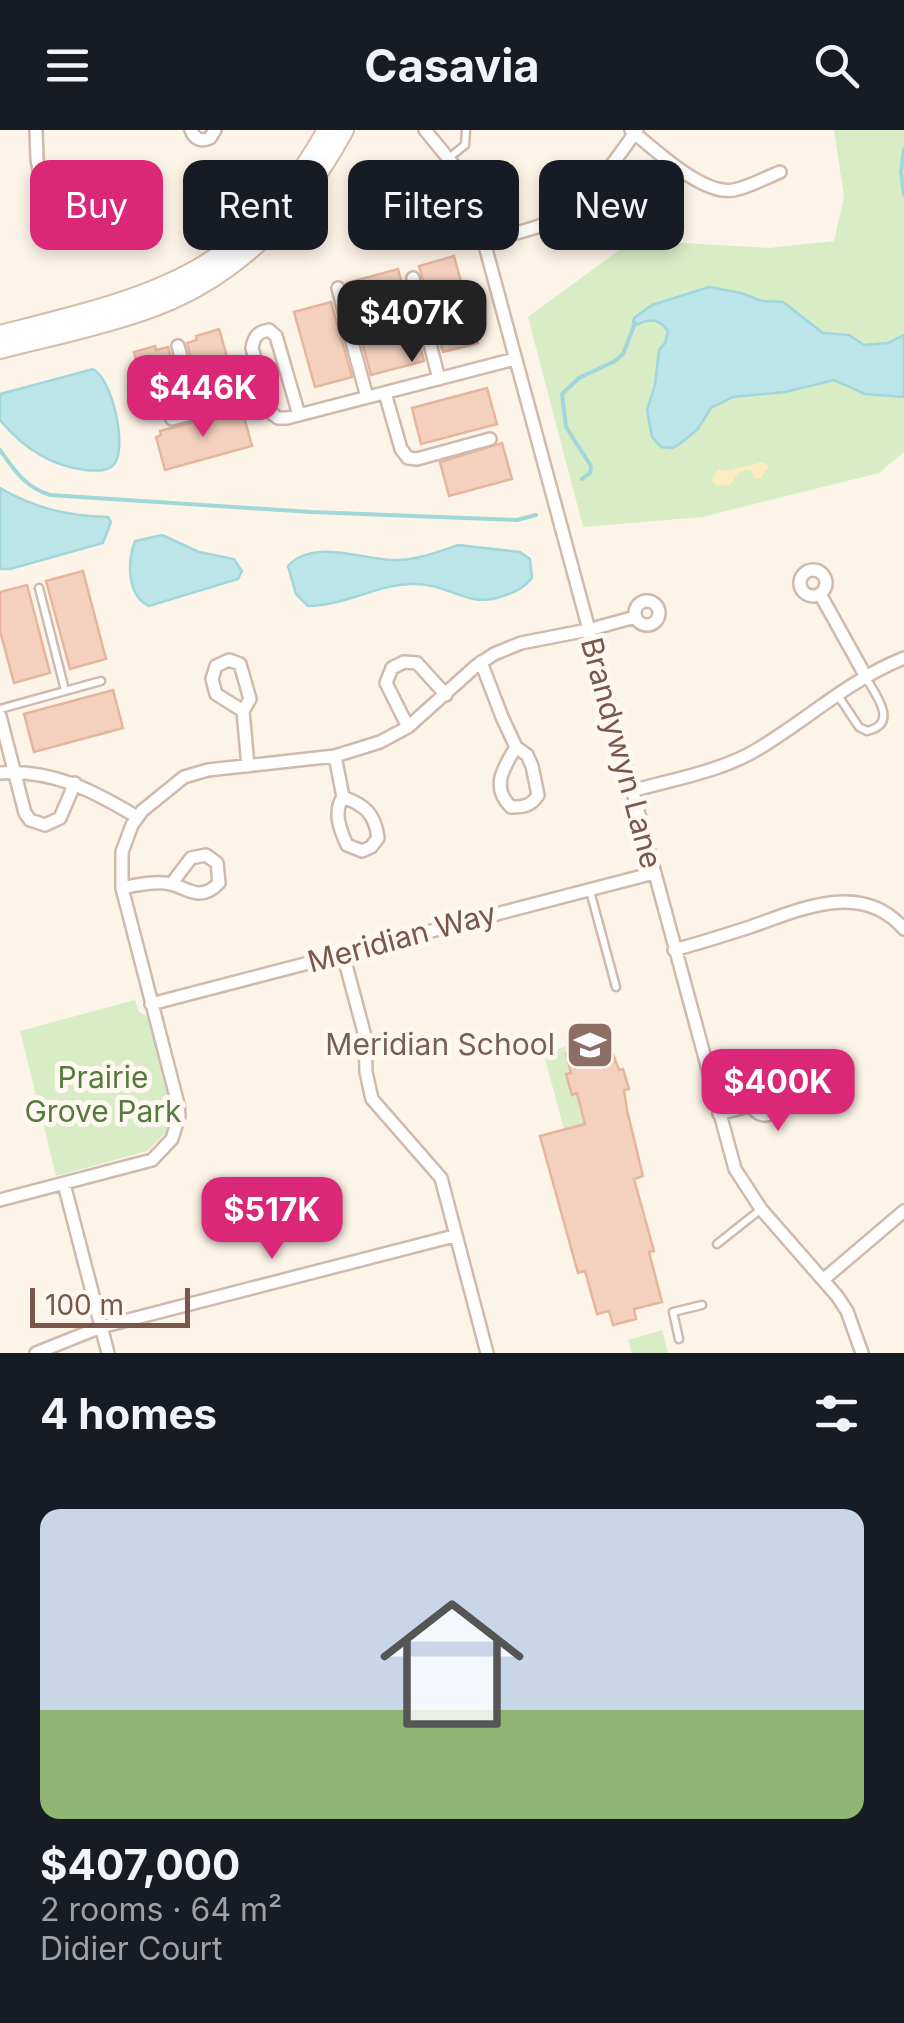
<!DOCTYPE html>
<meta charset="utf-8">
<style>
body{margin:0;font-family:Inter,sans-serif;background:#20242c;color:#f1f3f6;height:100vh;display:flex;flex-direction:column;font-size:38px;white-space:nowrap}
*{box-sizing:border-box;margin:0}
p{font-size:32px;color:#9ea1a6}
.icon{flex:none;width:55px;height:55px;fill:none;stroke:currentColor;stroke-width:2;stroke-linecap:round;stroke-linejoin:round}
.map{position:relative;height:1223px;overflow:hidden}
.sheet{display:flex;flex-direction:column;background:#171b24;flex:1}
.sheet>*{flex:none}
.hud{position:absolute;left:30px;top:30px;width:845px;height:90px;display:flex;gap:20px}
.scale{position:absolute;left:30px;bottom:25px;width:160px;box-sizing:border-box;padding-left:10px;border:5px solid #79584a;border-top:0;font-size:28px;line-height:35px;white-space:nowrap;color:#79584a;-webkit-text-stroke:8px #fff8f0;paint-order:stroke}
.price{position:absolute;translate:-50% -85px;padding:0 22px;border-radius:20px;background:#db2777;color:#fff;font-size:32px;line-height:65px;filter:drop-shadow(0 2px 5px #0008)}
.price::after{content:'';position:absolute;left:50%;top:60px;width:30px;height:22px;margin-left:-15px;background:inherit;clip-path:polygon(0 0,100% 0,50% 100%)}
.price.active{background:#222;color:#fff}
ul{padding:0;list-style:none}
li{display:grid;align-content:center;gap:20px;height:530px;padding:0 40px}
li span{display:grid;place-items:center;height:310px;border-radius:20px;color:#555}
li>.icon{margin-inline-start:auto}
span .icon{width:180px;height:180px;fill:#fffc;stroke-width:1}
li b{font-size:42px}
h2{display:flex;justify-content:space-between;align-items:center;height:120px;padding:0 40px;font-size:42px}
.chip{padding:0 35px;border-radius:20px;background:#171b24;box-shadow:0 5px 15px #0003;font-size:35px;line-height:90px}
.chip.active{background:#db2777;color:#fff}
header{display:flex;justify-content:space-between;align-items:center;height:130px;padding:0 40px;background:#171b24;font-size:45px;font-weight:700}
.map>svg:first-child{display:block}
</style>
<header><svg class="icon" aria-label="menu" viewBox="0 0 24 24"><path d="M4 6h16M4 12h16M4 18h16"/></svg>Casavia<svg class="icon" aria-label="search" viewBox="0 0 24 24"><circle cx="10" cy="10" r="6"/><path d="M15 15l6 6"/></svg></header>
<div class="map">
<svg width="904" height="1223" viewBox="0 0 904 1223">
<rect width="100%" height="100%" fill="#fdf4e8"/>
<!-- green -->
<path fill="#d8ecc5" d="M 834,0 L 904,0 L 904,322 L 879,343 L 702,387 L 583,397 L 528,187 L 633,110 L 769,118 L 834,111 L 844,67 Z
M 135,870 L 139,882 L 147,886 L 172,967 L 169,1000 L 147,1021 L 56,1046 L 20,901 Z
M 566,916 L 572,943 L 567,944 L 573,964 L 578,963 L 582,982 L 596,990 L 564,999 L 544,925 Z
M 662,1200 L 668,1223 L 632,1223 L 628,1210 Z"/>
<!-- sand -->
<path fill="#fdecc2" d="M 762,332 L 769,336 L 761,348 L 755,349 L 751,340 C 739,338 736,349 728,356 L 716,355 L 712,350 L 718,339 L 727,341 Z"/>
<!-- water -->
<path fill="#bbe5e8" stroke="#a1d6db" stroke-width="2.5" d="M 709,157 L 741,163 L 762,171 L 783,172 L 823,203 L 849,205 L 864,215 L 888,213 L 904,205 L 904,267 L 865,264 L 834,250 L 785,262 L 733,267 L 711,278 L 697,300 L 681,313 L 673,318 L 661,317 L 652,307 L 647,280 L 655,255 L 659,220 L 665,213 L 668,201 C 660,189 649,188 637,195 L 633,193 L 634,188 L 652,175 Z
M 93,239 C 112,249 127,314 115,333 C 109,342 96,341 86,340 C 50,336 23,318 0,290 L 0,264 Z
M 0,358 C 35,378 67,386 108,387 L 111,392 L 103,413 L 10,439 L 0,439 Z
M 162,405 L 199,422 L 234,429 L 242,441 L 238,449 L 149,476 C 127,466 127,432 135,411 Z
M 458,415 L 520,422 L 530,429 L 532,448 C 525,457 517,461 506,465 C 467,480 454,455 416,454 C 379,453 345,476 308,476 L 296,464 L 288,436 C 313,408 363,430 396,430 C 417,430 438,422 458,415 Z"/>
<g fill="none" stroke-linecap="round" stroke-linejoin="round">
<!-- stream -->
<path stroke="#a1d6db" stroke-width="4" d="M 904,19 L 901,42 L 904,65
M 0,320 C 15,341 25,357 50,365 L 311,382 L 517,390 L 536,385
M 582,349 L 590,343 L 591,336 L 566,297 L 562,264 L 579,248 L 615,231 L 623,224 L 635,193"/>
</g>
<!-- building -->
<path fill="#f4d0bf" stroke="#e7b59e" stroke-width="2.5" d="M 454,126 L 478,213 L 443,222 L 419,136 Z
M 398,139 L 408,175 L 356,189 L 347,153 Z
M 331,172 L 352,247 L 315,257 L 294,182 Z
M 414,194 L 424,231 L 371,245 L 361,208 Z
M 219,199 L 235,254 L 211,261 L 209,254 L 199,257 L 187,213 L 197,210 L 196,206 Z
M 155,216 L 156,220 L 168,217 L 180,263 L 170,266 L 171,271 L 148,277 L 134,222 Z
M 487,258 L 497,294 L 421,314 L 412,278 Z
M 237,281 L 238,284 L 243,283 L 252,316 L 165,340 L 156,307 L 161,305 L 160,301 Z
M 502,313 L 512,349 L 449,366 L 440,332 Z
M 83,441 L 106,529 L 70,539 L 46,451 Z
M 27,455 L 50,543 L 14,553 L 0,501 L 0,462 Z
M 113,560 L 123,598 L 34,622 L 24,584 Z
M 606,906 L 619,940 L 623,939 L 629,959 L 624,960 L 627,980 L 643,1046 L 634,1049 L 654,1121 L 649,1122 L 662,1172 L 634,1179 L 636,1189 L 613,1195 L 609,1181 L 597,1184 L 585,1141 L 578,1143 L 540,1006 L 585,994 L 577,963 L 572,965 L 566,944 L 571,943 L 566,924 L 578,921 L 577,916 L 587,911 Z"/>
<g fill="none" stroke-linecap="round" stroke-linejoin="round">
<!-- service casing -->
<g stroke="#d0baad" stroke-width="11">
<path id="service" d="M 450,27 L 465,15 L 466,0
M 39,458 L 65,560
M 837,564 L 859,597 L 867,601 C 899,594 876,565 866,548
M 0,579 L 101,551
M 590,761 L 616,857
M 717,1114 L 760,1080
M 679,1209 L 673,1182 L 702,1175"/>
</g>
<!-- minor casing -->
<g stroke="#d0baad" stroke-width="16">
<path id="minor" d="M 36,0 L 37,29 L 47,85 L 57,92 L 69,87 L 71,75 L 65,68 L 44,68
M 191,0 C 194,9 201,12 210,8 L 215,0
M 425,0 L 457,39 L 477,86 L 735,1039 L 761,1079 L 837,1166 L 847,1181 L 862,1223
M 631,0 C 654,19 703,66 734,60 C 749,57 765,48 780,42
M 484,111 C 506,105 531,101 552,91 C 589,72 613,33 637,0
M 413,148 L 439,249
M 338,158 L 349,201 L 422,181
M 349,201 L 367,267
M 178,216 L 196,282
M 385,263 L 401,319 L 408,328 L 417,329 L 490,309
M 299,285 L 276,206 L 269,200 C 258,202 254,206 252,218 L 270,282 L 278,288 L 287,288 L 515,229
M 172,289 L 265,264
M800 453a13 13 0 1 1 26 0a13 13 0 1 1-26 0Z
M 820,464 L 865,545
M635 483a12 12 0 1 1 24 0a12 12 0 1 1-24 0Z
M 481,532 L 502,587 L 516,617 L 527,625 L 532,636 L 538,665 C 531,676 524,677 511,677 C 490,657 504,637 516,617
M 243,581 L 216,564 L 212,549 L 216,536 L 229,530 L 240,534 L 250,569 L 243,581 L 248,636
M 0,586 L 25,683 L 30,690 L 45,695 L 60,688 L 75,653
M 408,597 L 386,553 L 392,538 L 404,532 L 417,533 L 446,565
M 335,626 L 343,667 C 333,682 340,700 347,715 L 362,721 L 371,717 L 378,708 C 375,684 365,675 343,667
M 0,643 C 52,639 94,661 137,687
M 632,661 C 673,649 720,642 758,619 C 808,589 849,550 904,528
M 122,758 C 136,755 150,752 165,753 C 184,754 198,775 219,753 L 217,733 L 206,725 L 191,728 L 172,753
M 674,820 C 700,813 725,805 750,797 C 801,779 862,750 904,799
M 343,824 L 365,906 L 366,942 L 372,969 L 441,1048 L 487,1223
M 151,874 L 654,743
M752 972a13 13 0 1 1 26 0a13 13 0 1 1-26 0Z
M 719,984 L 752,975
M 64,1054 L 108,1223
M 0,1070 L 152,1030 L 172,1009 L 179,986 L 178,974 L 122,758 L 122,722 L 132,695 L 142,681 L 184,647 L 208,640 L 335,626 L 380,612 L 408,597 L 476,536 L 494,524 L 521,513 L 588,500 L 635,487
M 824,1149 L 904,1081
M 36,1223 L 101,1197 L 454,1106"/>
</g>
<!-- secondary casing -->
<g stroke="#d6bcac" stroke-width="22">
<path id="secondary" d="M 0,205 C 153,166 244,148 327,0
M 0,219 C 47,207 96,197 142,181 C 233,151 299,83 344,0"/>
</g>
<!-- service -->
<use href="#service" stroke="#fff" stroke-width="6"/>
<!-- minor -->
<use href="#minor" stroke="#fff" stroke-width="11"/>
<!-- secondary -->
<use href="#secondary" stroke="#fff" stroke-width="18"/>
</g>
<!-- icons -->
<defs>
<g id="school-square" transform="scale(2.5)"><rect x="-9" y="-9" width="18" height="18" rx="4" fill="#8d6e63" stroke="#fff8f0"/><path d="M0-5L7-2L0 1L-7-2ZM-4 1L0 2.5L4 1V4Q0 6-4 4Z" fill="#fff"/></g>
</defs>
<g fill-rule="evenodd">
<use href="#school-square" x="590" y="915"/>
</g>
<g text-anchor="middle" stroke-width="10" stroke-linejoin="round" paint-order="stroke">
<!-- street labels -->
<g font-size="30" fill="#79584a" stroke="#fff8f0">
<text transform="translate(621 623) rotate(75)" y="10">Brandywyn Lane</text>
<text transform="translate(402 808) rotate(-15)" y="10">Meridian Way</text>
</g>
<!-- education labels -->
<g font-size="30" fill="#785e54" stroke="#fff8f0" text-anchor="end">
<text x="555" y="925">Meridian School</text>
</g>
<!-- park labels -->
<g font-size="30" fill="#547a3f" stroke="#fff8f0">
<text x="103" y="958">Prairie<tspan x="103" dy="34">Grove Park</tspan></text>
</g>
</g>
</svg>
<div class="scale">100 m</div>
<b class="price active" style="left:412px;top:235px">$407K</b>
<b class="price" style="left:203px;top:310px">$446K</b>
<b class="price" style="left:778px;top:1004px">$400K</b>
<b class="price" style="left:272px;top:1132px">$517K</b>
<div class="hud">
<a class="chip active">Buy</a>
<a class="chip">Rent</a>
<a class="chip">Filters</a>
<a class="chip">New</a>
</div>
</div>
<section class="sheet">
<h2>4 homes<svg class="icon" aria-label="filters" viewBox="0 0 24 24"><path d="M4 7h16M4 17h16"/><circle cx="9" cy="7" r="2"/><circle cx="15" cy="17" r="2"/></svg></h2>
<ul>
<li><span style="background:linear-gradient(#c9d6e8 65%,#8fb573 0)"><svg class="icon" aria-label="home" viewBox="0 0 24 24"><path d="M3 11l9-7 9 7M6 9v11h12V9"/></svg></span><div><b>$407,000</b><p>2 rooms · 64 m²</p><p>Didier Court</p></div></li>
</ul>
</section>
